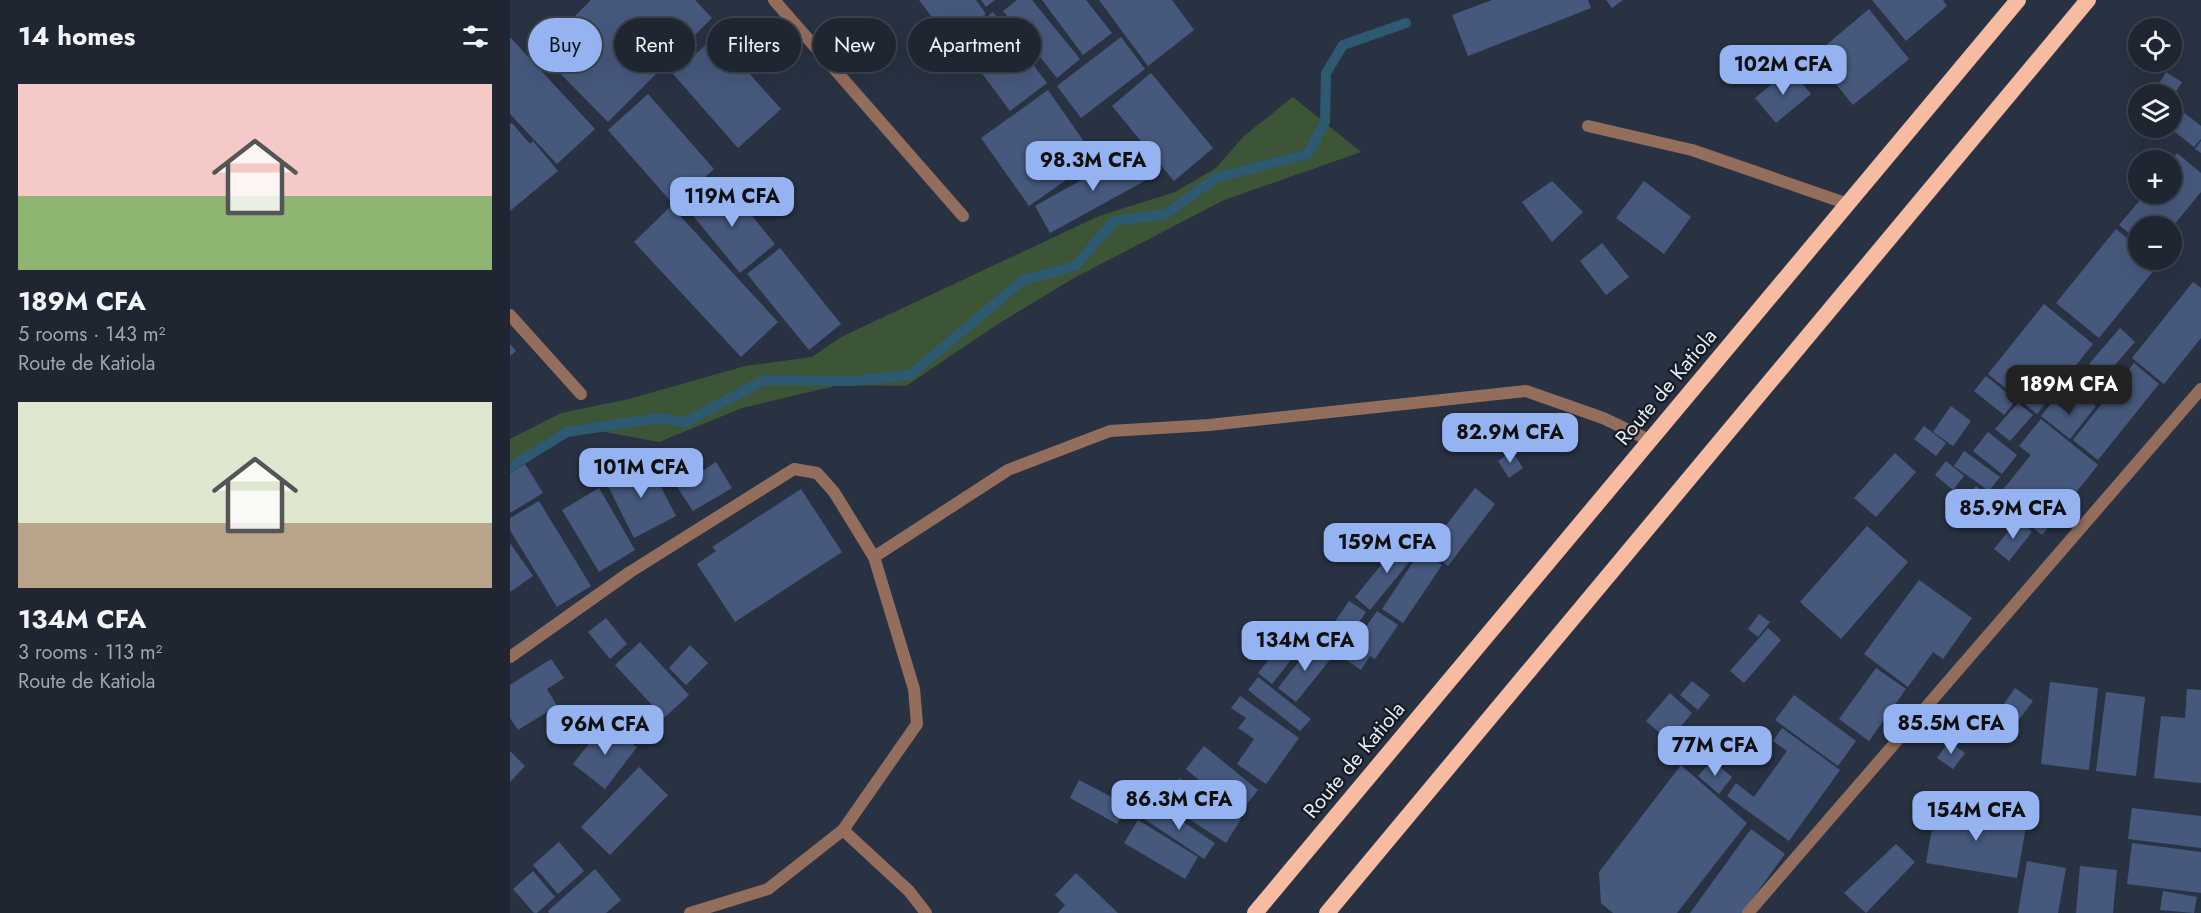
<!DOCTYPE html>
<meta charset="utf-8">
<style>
body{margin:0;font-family:Jost,sans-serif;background:#272e3a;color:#f1f3f6;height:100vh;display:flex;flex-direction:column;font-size:22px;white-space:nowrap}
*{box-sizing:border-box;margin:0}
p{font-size:20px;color:#a1a5ac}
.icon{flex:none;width:33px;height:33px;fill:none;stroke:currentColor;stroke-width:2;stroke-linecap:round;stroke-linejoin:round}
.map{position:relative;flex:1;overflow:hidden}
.side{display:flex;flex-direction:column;background:#1f2632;width:510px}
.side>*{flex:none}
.top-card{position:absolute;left:18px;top:18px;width:570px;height:54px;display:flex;gap:12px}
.controls{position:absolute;left:1618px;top:18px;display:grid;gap:12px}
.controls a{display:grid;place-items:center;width:54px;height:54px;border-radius:50%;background:#1f2632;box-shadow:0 6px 24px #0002,0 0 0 2px #3c434d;font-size:30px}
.price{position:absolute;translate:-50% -51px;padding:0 14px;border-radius:12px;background:#95b2f1;color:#111;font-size:20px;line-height:39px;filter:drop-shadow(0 2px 3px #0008)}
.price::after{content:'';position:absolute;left:50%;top:36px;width:18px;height:14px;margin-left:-9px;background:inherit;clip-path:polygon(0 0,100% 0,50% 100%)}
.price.current{background:#222;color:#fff}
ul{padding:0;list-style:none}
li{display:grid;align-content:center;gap:12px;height:318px;padding:0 18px}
li span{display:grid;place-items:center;height:186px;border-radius:0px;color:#555}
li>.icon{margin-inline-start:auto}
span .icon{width:108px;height:108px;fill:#fffc;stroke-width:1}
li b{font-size:26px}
h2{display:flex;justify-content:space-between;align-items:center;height:72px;padding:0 18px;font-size:26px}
.chip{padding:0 21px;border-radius:27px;background:#1f2632;box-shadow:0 6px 24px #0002,0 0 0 2px #3c434d;font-size:21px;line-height:54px}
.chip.current{background:#95b2f1;color:#111}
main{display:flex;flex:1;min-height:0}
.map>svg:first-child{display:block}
</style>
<main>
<section class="side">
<h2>14 homes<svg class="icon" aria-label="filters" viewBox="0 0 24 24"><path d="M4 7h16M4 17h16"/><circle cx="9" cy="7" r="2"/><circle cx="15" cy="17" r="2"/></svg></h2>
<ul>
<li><span style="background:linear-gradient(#f6c9c9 60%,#8fb573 0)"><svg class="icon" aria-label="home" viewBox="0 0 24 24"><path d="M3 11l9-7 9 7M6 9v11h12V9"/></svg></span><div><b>189M CFA</b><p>5 rooms · 143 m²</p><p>Route de Katiola</p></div></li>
<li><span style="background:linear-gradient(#dfe7d0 65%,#b9a48a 0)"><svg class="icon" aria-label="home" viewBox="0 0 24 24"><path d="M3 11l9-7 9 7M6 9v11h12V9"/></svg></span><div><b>134M CFA</b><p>3 rooms · 113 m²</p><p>Route de Katiola</p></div></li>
</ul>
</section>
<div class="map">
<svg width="1691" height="913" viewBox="0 0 1691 913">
<rect width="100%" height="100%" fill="#293243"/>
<!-- green -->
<path fill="#3c5536" d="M 783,97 L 851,152 L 714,200 L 564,278 L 488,324 L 396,386 L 329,385 L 232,408 L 149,442 L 73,428 L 0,469 L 0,439 L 51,413 L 119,399 L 235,366 L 302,357 L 331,337 L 589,216 L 665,192 L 706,168 L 735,135 Z"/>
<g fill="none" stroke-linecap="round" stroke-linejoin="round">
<!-- stream -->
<path stroke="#2d5971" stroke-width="10" d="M 0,467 L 57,432 L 149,418 L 176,422 L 254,380 L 342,381 L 400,375 L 513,280 L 565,266 L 604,221 L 656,214 L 707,177 L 798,154 L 815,122 L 816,73 L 833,45 L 896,23"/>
</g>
<!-- building -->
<path fill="#46597d" d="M 81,0 L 185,0 L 202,18 L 98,122 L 29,52 Z
M 409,0 L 466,0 L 476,14 L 440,41 Z
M 471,0 L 485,0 L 476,7 Z
M 507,0 L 522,0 L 570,59 L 547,78 L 493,11 Z
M 532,0 L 576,0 L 602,33 L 573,55 Z
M 589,0 L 662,0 L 684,30 L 638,66 Z
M 982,0 L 1078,0 L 1081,8 L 958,56 L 942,15 Z
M 1096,0 L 1113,0 L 1102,8 Z
M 1362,0 L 1433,0 L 1437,6 L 1396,41 Z
M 1359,9 L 1399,59 L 1343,105 L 1303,56 Z
M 483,12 L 537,83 L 500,111 L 447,40 Z
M 206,36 L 271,109 L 228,148 L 163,74 Z
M 0,37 L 85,129 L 47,164 L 0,114 Z
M 611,37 L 635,69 L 571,118 L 547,86 Z
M 1662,53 L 1668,57 L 1659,70 L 1646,62 L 1662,62 Z
M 1280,69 L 1301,94 L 1266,123 L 1245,98 Z
M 1656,72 L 1672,82 L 1664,95 L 1648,85 Z
M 641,73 L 703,148 L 664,181 L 602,106 Z
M 538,90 L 586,159 L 519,206 L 471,138 Z
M 138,94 L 204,169 L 164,205 L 98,130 Z
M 1672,111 L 1691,126 L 1691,139 L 1684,147 L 1660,128 L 1662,128 L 1662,123 Z
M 2,123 L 20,144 L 23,141 L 48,171 L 0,211 L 0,124 Z
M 1691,141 L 1691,153 L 1685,149 Z
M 625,150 L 640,178 L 540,233 L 525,206 Z
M 1667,153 L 1691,173 L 1691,192 L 1663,226 L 1629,226 L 1629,241 L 1609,225 L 1635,194 L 1662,194 L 1662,159 Z
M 1042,181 L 1073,212 L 1042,242 L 1012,202 Z
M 1134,181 L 1181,217 L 1154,254 L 1106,218 Z
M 215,183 L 265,244 L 230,273 L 180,212 Z
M 161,206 L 268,322 L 231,357 L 124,242 Z
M 1606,229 L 1629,248 L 1629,260 L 1644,260 L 1649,264 L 1589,338 L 1546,303 Z
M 1092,243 L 1119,277 L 1096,295 L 1070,261 Z
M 270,248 L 331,324 L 299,350 L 237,274 Z
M 1683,282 L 1691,288 L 1691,338 L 1654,384 L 1622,358 Z
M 1534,304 L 1583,344 L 1527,414 L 1478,374 Z
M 1610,328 L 1625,342 L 1594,377 L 1579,364 Z
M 0,344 L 6,351 L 0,356 Z
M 1624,363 L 1649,384 L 1588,460 L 1563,440 Z
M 1476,376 L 1506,400 L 1494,415 L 1464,391 Z
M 1572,395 L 1586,406 L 1560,439 L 1531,416 L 1543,401 L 1558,413 Z
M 1508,403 L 1523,415 L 1500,441 L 1485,429 Z
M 1441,406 L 1461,421 L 1443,446 L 1423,432 Z
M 1531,419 L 1588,465 L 1532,535 L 1486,498 L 1521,455 L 1509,446 Z
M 1414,426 L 1436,443 L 1426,456 L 1404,439 Z
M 1478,432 L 1507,455 L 1492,474 L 1463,451 Z
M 1002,451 L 1013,468 L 999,478 L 988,461 Z
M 1454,451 L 1490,477 L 1479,491 L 1444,466 Z
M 1385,453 L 1406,472 L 1366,517 L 1344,498 Z
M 137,460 L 166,516 L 124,538 L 96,482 Z
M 1436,461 L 1454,476 L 1443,490 L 1425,475 Z
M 206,462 L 222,488 L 183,511 L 167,487 Z
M 15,464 L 33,493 L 0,513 L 0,473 Z
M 1466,486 L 1493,508 L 1481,523 L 1453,501 Z
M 89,488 L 125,550 L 89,572 L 52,510 Z
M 965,488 L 985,504 L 938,566 L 917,550 Z
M 291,489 L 332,552 L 225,622 L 187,564 L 206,551 L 202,547 Z
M 29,501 L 81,586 L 47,607 L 0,530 L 0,518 Z
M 1508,519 L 1522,532 L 1499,561 L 1484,549 Z
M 1357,526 L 1398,562 L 1331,639 L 1290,602 Z
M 894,537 L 909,550 L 860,610 L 845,597 Z
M 0,543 L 23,576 L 0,592 Z
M 911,550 L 932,565 L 893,623 L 872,609 Z
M 1409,580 L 1462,618 L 1433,659 L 1423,652 L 1398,687 L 1354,654 Z
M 839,601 L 856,612 L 839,638 L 822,626 Z
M 867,611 L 888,625 L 865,659 L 860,656 L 851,670 L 817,647 L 826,634 L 843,646 Z
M 1249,614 L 1260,622 L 1248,637 L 1238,629 Z
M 96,618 L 117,644 L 100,659 L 78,632 Z
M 786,625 L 800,636 L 762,684 L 748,673 Z
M 1258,628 L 1271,640 L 1234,683 L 1220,671 Z
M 130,642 L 179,695 L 154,718 L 105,665 Z
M 804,642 L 823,656 L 786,702 L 768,688 Z
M 180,645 L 198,663 L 176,685 L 159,668 Z
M 41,659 L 54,678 L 37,689 L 47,706 L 8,730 L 0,718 L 0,685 Z
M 1366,668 L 1396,689 L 1359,741 L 1329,719 Z
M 748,677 L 801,719 L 790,731 L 738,690 Z
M 1182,681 L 1200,695 L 1188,710 L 1170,695 Z
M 1540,682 L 1588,688 L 1579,770 L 1531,764 Z
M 1505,688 L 1523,701 L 1496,737 L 1479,725 Z
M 1677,689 L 1691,690 L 1691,783 L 1644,778 L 1651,716 L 1675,718 Z
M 1596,692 L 1635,697 L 1626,776 L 1586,771 Z
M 1160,693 L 1182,713 L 1159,741 L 1136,721 Z
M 1284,695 L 1346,741 L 1328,766 L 1265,720 Z
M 730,696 L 789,738 L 756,784 L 727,764 L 744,739 L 728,728 L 736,718 L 721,708 Z
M 96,722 L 127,747 L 95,789 L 63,764 Z
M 1272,728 L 1330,770 L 1279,841 L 1217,796 L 1226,783 L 1244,797 L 1277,751 L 1263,741 Z
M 1439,741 L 1455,753 L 1443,769 L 1427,758 Z
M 694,746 L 748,790 L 729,814 L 676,769 Z
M 0,751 L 15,766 L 0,782 Z
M 1202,760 L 1222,777 L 1209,794 L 1188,776 Z
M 1171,765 L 1237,823 L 1167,913 L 1103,913 L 1091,903 L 1089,872 Z
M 129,767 L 158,795 L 100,855 L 71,827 Z
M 670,778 L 731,819 L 716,843 L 653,802 Z
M 569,780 L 617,805 L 607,824 L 560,798 Z
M 643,802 L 705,843 L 694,859 L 633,818 Z
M 1426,805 L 1517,821 L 1507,878 L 1416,863 Z
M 1622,808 L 1691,816 L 1691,848 L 1618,839 Z
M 628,820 L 688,857 L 675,879 L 614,843 Z
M 1241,829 L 1275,854 L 1232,913 L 1180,913 Z
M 49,842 L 74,871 L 48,894 L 23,865 Z
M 1622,843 L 1691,852 L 1691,893 L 1617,884 Z
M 1386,844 L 1405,862 L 1356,913 L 1334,893 Z
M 1517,861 L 1556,868 L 1548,913 L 1508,913 Z
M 1570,866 L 1607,870 L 1603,913 L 1566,913 Z
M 85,869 L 111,900 L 96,913 L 39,913 L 38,911 Z
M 23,871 L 45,897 L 27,913 L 24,913 L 3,889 Z
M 566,873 L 608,913 L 548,913 L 555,905 L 545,895 Z
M 1653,891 L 1687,897 L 1684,913 L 1650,910 Z"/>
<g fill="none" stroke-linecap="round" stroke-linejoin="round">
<!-- service -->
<path stroke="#946e5d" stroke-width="12" d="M 1078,126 L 1182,150 L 1338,204"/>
<!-- minor -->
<path stroke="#946e5d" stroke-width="12" d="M 264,0 L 453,216
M 0,315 L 71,394
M 0,657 L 120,572 L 284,469 L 307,473 L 324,492 L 364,557
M 333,830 L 399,891 L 416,913
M 180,913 L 258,889 L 333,830 L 407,724 L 404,689 L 364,557 L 498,470 L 600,431 L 699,425 L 1016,391 L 1093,418 L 1141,441
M 1238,913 L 1691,389"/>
<!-- trunk -->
<path stroke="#f6bba1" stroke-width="16" d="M 745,913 L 1508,0
M 817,913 L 1578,0"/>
</g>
<g text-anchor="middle" stroke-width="4.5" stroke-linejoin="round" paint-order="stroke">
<!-- street labels -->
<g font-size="21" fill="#e5ebf6" stroke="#161a22">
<text transform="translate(1156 387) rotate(-50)" y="7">Route de Katiola</text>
<text transform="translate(844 760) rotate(-50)" y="7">Route de Katiola</text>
</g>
</g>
</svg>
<div class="controls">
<a><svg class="icon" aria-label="locate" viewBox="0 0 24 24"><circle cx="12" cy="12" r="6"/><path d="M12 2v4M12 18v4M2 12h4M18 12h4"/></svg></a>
<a><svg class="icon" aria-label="layers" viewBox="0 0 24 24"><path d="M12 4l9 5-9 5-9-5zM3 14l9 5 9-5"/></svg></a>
<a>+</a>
<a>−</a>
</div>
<b class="price" style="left:1273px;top:96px">102M CFA</b>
<b class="price" style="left:583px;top:192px">98.3M CFA</b>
<b class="price" style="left:222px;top:228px">119M CFA</b>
<b class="price current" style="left:1559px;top:416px">189M CFA</b>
<b class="price" style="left:1000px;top:464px">82.9M CFA</b>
<b class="price" style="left:131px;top:499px">101M CFA</b>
<b class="price" style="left:1503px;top:540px">85.9M CFA</b>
<b class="price" style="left:877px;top:574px">159M CFA</b>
<b class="price" style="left:795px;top:672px">134M CFA</b>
<b class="price" style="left:1441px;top:755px">85.5M CFA</b>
<b class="price" style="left:95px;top:756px">96M CFA</b>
<b class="price" style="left:1205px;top:777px">77M CFA</b>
<b class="price" style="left:669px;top:831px">86.3M CFA</b>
<b class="price" style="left:1466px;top:842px">154M CFA</b>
<div class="top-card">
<a class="chip current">Buy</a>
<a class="chip">Rent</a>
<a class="chip">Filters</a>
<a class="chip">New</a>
<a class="chip">Apartment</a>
</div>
</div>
</main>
